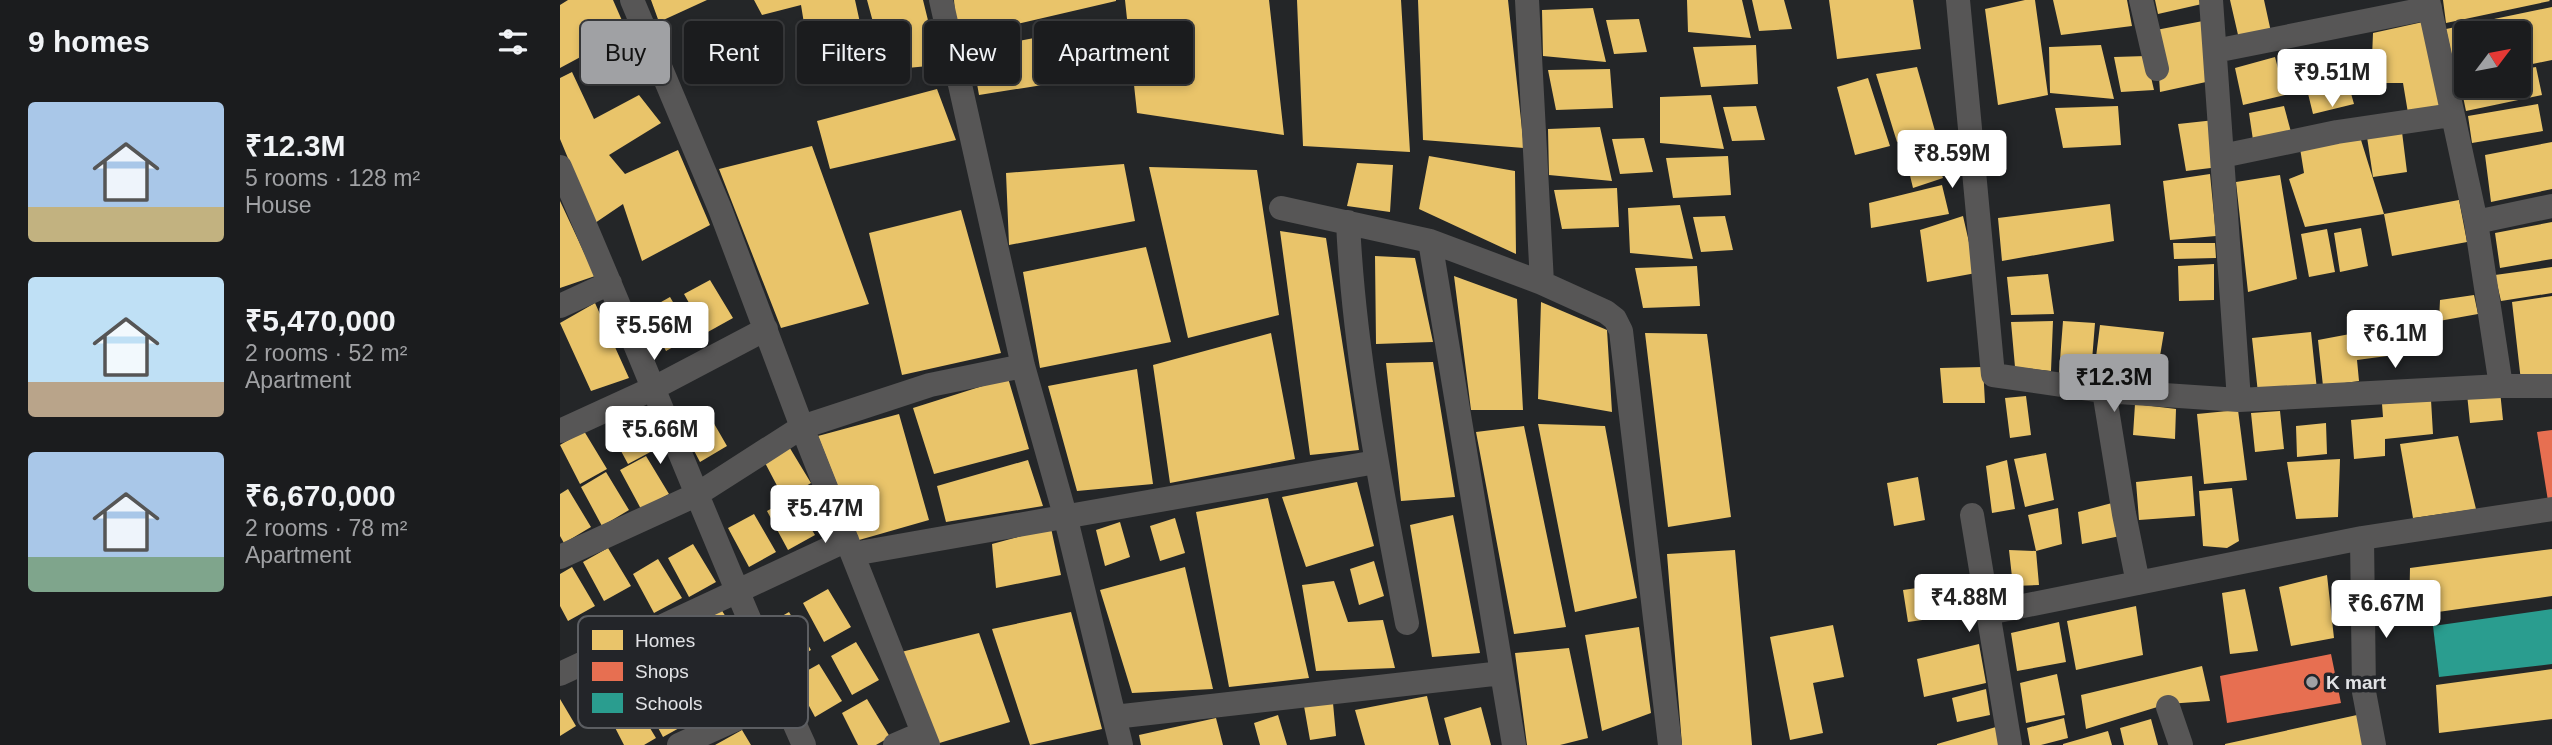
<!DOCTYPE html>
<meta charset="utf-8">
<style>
body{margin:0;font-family:Arial,sans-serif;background:#28292b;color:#f1f3f6;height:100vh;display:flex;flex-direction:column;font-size:26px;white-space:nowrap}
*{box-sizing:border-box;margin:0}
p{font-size:23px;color:#a0a1a4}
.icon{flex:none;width:38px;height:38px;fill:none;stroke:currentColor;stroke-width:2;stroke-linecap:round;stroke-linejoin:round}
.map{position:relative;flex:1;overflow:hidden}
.drawer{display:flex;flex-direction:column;background:#1b1c1e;width:560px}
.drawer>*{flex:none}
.top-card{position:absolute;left:21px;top:21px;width:665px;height:63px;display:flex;gap:14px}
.needle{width:46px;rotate:58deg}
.buttons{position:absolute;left:1894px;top:21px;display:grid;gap:14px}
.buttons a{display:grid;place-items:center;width:77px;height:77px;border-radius:7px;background:#1b1c1e;box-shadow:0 4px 10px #0003,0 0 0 2px #393a3c;font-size:35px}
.price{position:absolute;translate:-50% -60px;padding:0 16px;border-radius:7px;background:#fff;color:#222;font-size:23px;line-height:46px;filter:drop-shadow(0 2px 4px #0008)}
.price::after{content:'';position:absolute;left:50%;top:42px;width:21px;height:16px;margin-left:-10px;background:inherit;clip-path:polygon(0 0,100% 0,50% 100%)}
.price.current{background:#a0a1a4;color:#111}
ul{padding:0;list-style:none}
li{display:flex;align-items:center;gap:21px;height:175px;padding:0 28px}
li span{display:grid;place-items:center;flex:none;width:196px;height:140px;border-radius:7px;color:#555}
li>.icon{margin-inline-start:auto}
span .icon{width:84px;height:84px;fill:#fffc;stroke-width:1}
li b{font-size:30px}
h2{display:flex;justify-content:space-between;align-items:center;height:84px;padding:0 28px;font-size:30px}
.pill{padding:0 24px;border-radius:7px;background:#1b1c1e;box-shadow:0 4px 10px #0003,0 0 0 2px #393a3c;font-size:24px;line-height:63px}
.pill.current{background:#a0a1a4;color:#111}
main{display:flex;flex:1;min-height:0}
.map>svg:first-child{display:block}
</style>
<main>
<section class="drawer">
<h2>9 homes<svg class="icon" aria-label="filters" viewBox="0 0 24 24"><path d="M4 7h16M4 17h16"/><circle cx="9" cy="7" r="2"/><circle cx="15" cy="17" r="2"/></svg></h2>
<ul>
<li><span style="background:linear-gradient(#a9c7e8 75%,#c2b280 0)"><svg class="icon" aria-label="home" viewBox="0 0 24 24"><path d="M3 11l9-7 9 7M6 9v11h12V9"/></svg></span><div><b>₹12.3M</b><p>5 rooms · 128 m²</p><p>House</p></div></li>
<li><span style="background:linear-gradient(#bfe0f5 75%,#b9a48a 0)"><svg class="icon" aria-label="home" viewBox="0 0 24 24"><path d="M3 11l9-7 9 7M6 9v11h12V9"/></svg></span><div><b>₹5,470,000</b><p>2 rooms · 52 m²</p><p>Apartment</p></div></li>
<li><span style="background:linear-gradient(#a9c7e8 75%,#7fa58c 0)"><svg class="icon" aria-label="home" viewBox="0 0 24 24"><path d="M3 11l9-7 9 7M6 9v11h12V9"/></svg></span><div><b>₹6,670,000</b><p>2 rooms · 78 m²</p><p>Apartment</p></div></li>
</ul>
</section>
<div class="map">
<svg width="1992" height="745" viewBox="0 0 1992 745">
<rect width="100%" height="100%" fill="#242628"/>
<!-- homes -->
<path fill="#e9c46a" d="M 8,0 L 53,0 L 67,32 L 0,68 L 0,5 Z
M 91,0 L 147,0 L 99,22 Z
M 194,0 L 295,0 L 306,50 L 247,42 L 241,5 L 202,15 Z
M 307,0 L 363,0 L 379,65 L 326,70 Z
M 394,0 L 556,0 L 556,1 L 397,38 Z
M 565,0 L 709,0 L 724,135 L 577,113 Z
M 737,0 L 841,0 L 850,152 L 743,146 Z
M 858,0 L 948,0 L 964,148 L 863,140 Z
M 1127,0 L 1182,0 L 1191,38 L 1128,32 Z
M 1192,0 L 1224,0 L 1232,29 L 1199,31 Z
M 1269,0 L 1353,0 L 1361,49 L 1277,59 Z
M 1465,0 L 1475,0 L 1488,95 L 1438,105 L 1425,9 Z
M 1493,0 L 1567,0 L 1572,26 L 1501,35 Z
M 1595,0 L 1641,0 L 1642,4 L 1598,14 Z
M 1670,0 L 1704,0 L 1711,32 L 1679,39 Z
M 1883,0 L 1989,0 L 1990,1 L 1886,23 Z
M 1992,7 L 1992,60 L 1958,67 L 1958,33 L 1906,33 L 1906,78 L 1897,80 L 1886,29 Z
M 1033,8 L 1046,62 L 983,56 L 982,10 Z
M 1079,19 L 1087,52 L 1054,54 L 1046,20 Z
M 1643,21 L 1646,82 L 1600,92 L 1596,30 Z
M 1863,22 L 1883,114 L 1849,119 L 1843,83 L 1811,83 L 1813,33 Z
M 547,24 L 558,73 L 419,95 L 411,50 Z
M 1196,45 L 1198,84 L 1141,87 L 1133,47 Z
M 1541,45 L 1554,99 L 1490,93 L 1489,47 Z
M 1586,56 L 1594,90 L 1561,92 L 1554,57 Z
M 1715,57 L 1725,95 L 1683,105 L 1675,68 Z
M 1781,58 L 1794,104 L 1753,114 L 1742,69 Z
M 1357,67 L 1375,131 L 1337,142 L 1316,74 Z
M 1976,67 L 1982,95 L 1906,111 L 1900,82 L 1906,81 L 1906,86 L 1958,86 L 1958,70 Z
M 1050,69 L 1053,108 L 996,110 L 988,70 Z
M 12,72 L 34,119 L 79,95 L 101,123 L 49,155 L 65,174 L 118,150 L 150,225 L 82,261 L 63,204 L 35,223 L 0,139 L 0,78 Z
M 1308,78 L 1330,146 L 1295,155 L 1277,87 Z
M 377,89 L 396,140 L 270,169 L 257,121 Z
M 1151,95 L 1164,149 L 1100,143 L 1100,97 Z
M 1978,104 L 1983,131 L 1912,143 L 1908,116 Z
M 1196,106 L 1205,140 L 1172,141 L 1163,107 Z
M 1558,106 L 1561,145 L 1503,148 L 1495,108 Z
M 1724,106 L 1731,132 L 1693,140 L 1689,113 Z
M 1655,120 L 1659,167 L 1626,171 L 1618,124 Z
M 1040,127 L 1052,181 L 989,175 L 988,129 Z
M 1842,132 L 1847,172 L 1813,177 L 1807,137 Z
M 1084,138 L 1093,172 L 1060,174 L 1052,139 Z
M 1801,140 L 1824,214 L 1745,227 L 1729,179 L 1744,173 L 1739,142 Z
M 1992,142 L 1992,189 L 1931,202 L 1925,155 Z
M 252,146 L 309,304 L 221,328 L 159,169 Z
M 1372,147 L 1383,178 L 1353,188 L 1345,155 Z
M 869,156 L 955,171 L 956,254 L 859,209 Z
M 1168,156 L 1171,195 L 1113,198 L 1106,158 Z
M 797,163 L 833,165 L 830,212 L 787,206 Z
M 564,164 L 575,221 L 449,245 L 446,173 Z
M 589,167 L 697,170 L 719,315 L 628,338 Z
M 1650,174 L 1656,236 L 1610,240 L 1603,181 Z
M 1720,175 L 1737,279 L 1688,292 L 1676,182 Z
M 1382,185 L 1389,214 L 1311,228 L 1309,203 Z
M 1057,188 L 1059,227 L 1002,229 L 994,190 Z
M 1899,200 L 1907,242 L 1832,256 L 1824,214 Z
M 0,201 L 35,276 L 0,288 Z
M 1550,204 L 1554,241 L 1442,261 L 1438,218 Z
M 1120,205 L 1133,259 L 1070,253 L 1068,208 Z
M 401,210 L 441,353 L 342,375 L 309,233 Z
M 1165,216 L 1173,250 L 1141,252 L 1133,217 Z
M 1403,216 L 1416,273 L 1367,282 L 1360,230 Z
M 1992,222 L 1992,259 L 1940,268 L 1935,233 Z
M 1801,228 L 1808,266 L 1780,272 L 1774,233 Z
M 1767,229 L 1775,272 L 1749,277 L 1741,234 Z
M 720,231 L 766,238 L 799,450 L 750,455 Z
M 1613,243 L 1655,243 L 1656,258 L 1614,259 Z
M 586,247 L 611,342 L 480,368 L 463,272 Z
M 815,256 L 855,258 L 873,342 L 816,344 Z
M 1654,264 L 1654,300 L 1619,301 L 1618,266 Z
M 1137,266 L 1140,306 L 1083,308 L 1075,268 Z
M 1992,267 L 1992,293 L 1941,301 L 1935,275 Z
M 1488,274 L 1494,314 L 1451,315 L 1447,277 Z
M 894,276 L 957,299 L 963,410 L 911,410 Z
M 150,280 L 173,318 L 146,333 L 124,294 Z
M 1914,295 L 1918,314 L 1879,321 L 1880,300 Z
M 1992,296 L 1992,380 L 1961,381 L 1952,302 Z
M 110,297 L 133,336 L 106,351 L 85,311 Z
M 981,302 L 1047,330 L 1052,412 L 978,399 Z
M 35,303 L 69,378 L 31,391 L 0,323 Z
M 1824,311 L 1827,356 L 1797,360 L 1799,381 L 1763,386 L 1758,340 L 1790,334 L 1787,314 Z
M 1493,321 L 1491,371 L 1455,367 L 1451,322 Z
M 1503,321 L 1535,323 L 1531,373 L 1499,373 Z
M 1540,325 L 1604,332 L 1596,380 L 1534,373 Z
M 1751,332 L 1757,390 L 1698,393 L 1692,338 Z
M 711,333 L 735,459 L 610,483 L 593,365 Z
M 1085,333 L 1147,334 L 1171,517 L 1108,527 Z
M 873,362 L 895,497 L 841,501 L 826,363 Z
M 1423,367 L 1425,403 L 1383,403 L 1380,368 Z
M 577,369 L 593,484 L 517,491 L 488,386 Z
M 448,378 L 469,449 L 374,474 L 353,408 Z
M 1940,391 L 1943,420 L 1910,423 L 1907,394 Z
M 1466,396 L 1471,435 L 1450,438 L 1445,398 Z
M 1871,400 L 1873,434 L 1825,439 L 1825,456 L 1794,459 L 1791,420 L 1823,417 L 1822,404 Z
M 1575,404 L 1616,409 L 1615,439 L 1573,435 Z
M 145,408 L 167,446 L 140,462 L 119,422 Z
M 1678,410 L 1687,480 L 1644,484 L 1637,414 Z
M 73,411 L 96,449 L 68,464 L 47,425 Z
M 1720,411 L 1724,449 L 1695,452 L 1691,413 Z
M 339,414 L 369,520 L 299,540 L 258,436 Z
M 1766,423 L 1767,454 L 1737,457 L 1736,426 Z
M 978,424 L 1045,426 L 1077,598 L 1015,612 Z
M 964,426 L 1006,627 L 954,634 L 916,432 Z
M 24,431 L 47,469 L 20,484 L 0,445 Z
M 1898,436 L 1916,509 L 1853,518 L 1840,444 Z
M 228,445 L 251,483 L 224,499 L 203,459 Z
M 1486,453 L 1494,500 L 1465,507 L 1454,459 Z
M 86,456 L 109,494 L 81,509 L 60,470 Z
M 1780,459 L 1778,517 L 1736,519 L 1727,462 Z
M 468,460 L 483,506 L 386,522 L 377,486 Z
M 1447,460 L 1455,509 L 1432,513 L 1426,466 Z
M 46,472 L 69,510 L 42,526 L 21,487 Z
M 1632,476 L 1635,516 L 1579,520 L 1576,482 Z
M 1358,477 L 1365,520 L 1334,526 L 1327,483 Z
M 797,482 L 814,546 L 746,567 L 722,497 Z
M 1672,488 L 1679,541 L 1667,548 L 1643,546 L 1639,491 Z
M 8,489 L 31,527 L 4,543 L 0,536 L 0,494 Z
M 232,497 L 255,535 L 228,550 L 207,511 Z
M 708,498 L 749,678 L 669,687 L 636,512 Z
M 1552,503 L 1560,536 L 1522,544 L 1518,512 Z
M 1498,508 L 1502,544 L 1476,551 L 1468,515 Z
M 194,514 L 216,552 L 189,567 L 168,528 Z
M 893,515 L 920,653 L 872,657 L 850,525 Z
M 615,518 L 625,553 L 600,561 L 590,526 Z
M 560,522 L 570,557 L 545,566 L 536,530 Z
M 491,528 L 501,575 L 436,588 L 432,544 Z
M 133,544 L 156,582 L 129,597 L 108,558 Z
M 48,548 L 71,586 L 44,601 L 23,562 Z
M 1992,549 L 1992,596 L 1849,616 L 1850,568 Z
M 1175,550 L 1192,745 L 1122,745 L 1107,554 Z
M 1449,550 L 1476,551 L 1479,585 L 1453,586 Z
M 98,559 L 122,598 L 94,613 L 73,574 Z
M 814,561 L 824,596 L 799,605 L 790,569 Z
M 12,567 L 35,606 L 8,621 L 0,606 L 0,574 Z
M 625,567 L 653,689 L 572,693 L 540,590 Z
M 1767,575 L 1774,638 L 1731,646 L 1719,587 Z
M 1413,580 L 1420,612 L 1348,622 L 1343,590 Z
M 774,581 L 788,622 L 823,620 L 835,668 L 756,671 L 742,585 Z
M 268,589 L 291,627 L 264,642 L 243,603 Z
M 1685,589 L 1698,651 L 1670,654 L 1662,593 Z
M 1576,606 L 1583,655 L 1516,670 L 1507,621 Z
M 161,609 L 184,647 L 157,663 L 136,623 Z
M 229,612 L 251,650 L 224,666 L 203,627 Z
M 511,612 L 542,729 L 470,745 L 432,629 Z
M 1499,622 L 1506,662 L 1457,671 L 1451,633 Z
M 1273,625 L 1284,677 L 1253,683 L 1263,733 L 1230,740 L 1210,637 Z
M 1079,627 L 1091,713 L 1042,731 L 1025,635 Z
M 419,633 L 450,722 L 376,744 L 341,652 Z
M 296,642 L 319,680 L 292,695 L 271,656 Z
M 1419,644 L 1426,683 L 1364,697 L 1357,659 Z
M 1009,648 L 1028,738 L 1000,745 L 967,745 L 955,653 Z
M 259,664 L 282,701 L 255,717 L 234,678 Z
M 1642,666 L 1650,701 L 1607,704 L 1526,729 L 1521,695 Z
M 1992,669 L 1992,719 L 1879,733 L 1876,685 Z
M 1497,674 L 1505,715 L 1466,723 L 1460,683 Z
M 107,684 L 130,722 L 103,737 L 82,698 Z
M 1426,689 L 1430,715 L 1397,722 L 1392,698 Z
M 867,696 L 879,745 L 805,745 L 795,710 Z
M 0,699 L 16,726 L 0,736 Z
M 307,699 L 330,737 L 316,745 L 298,745 L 282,713 Z
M 73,700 L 96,738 L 84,745 L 64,745 L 48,714 Z
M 773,703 L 776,736 L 750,740 L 744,706 Z
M 921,707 L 931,745 L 891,745 L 884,718 Z
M 718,715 L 727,745 L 700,745 L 694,723 Z
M 1797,715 L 1803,745 L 1665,745 L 1665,744 Z
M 656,718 L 663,745 L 581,745 L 579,735 Z
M 1504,718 L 1508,738 L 1481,745 L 1470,745 L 1467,728 Z
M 1591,719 L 1598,745 L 1564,745 L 1560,728 Z
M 1436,727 L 1440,745 L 1377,745 L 1377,744 Z
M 182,730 L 191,745 L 155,745 Z
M 1548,731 L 1552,745 L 1503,745 L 1503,744 Z"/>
<!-- shops -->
<path fill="#e76f51" d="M 1992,430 L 1992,500 L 1988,501 L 1977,432 Z
M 1771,654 L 1781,703 L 1667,723 L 1660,676 Z"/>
<!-- schools -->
<path fill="#2a9d8f" d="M 1992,609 L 1992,664 L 1879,677 L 1873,626 Z"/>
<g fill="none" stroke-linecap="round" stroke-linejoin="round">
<!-- minor -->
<path stroke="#575656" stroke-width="24" d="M 72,0 L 160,209 L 242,427 L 368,745
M 381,0 L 463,366 L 505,515 L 561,745
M 967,0 L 982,283
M 1398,0 L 1433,375 L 1544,391 L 1679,400 L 1941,386 L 1992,386
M 1581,0 L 1597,69
M 1651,0 L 1679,400
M 1868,0 L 1916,222 L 1941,386
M 1655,51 L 1870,8
M 1662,156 L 1777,132 L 1892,115
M 0,167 C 84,359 158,554 244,745
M 721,208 L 870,241 L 982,283 L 1046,312 L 1055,319 L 1061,331 L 1110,745
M 788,222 C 794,357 822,491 847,623
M 1916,222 L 1992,206
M 870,241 L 954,745
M 0,306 L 50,283
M 1544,391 L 1564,514 L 1578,583
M 0,431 L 94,388 L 206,329
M 1412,515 L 1450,745
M 1802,538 L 1804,692 L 1814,745
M 293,554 L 816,462
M 0,557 L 136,495 L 242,427 L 370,385 L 463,366
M 1428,613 L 1802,538 L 1992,509
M 0,674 L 287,540
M 1608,707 L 1621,745
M 554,717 L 942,673
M 119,745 L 223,698
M 335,745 L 363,733"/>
</g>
<!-- markers -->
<circle fill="#a0a1a4" stroke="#232529" stroke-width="2.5" cx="1752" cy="682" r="7"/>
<g text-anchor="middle" stroke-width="7" stroke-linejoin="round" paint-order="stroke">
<!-- poi labels -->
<g font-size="19" font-weight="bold" fill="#e2e3e6" stroke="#232529" text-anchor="start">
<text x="1766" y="689">K mart</text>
</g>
</g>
<!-- legend -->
<rect x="18" y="616" width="230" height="112" rx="10" fill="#232529" stroke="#5c5e62" stroke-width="2"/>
<rect x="32" y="630" width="31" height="20" fill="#e9c46a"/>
<rect x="32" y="662" width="31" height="19" fill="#e76f51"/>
<rect x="32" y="693" width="31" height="20" fill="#2a9d8f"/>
<g font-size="19" fill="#e2e3e6">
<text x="75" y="647">Homes</text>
<text x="75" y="678">Shops</text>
<text x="75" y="710">Schools</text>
</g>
</svg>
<div class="buttons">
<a><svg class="needle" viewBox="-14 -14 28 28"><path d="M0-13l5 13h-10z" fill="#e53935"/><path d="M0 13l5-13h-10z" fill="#a0a1a4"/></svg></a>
</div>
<b class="price" style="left:1772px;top:109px">₹9.51M</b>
<b class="price" style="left:1392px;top:190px">₹8.59M</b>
<b class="price" style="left:94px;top:362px">₹5.56M</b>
<b class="price" style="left:1835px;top:370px">₹6.1M</b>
<b class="price current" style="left:1554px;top:414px">₹12.3M</b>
<b class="price" style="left:100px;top:466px">₹5.66M</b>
<b class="price" style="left:265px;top:545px">₹5.47M</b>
<b class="price" style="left:1409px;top:634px">₹4.88M</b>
<b class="price" style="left:1826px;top:640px">₹6.67M</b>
<div class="top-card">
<a class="pill current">Buy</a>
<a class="pill">Rent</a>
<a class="pill">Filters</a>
<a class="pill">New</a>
<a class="pill">Apartment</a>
</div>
</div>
</main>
